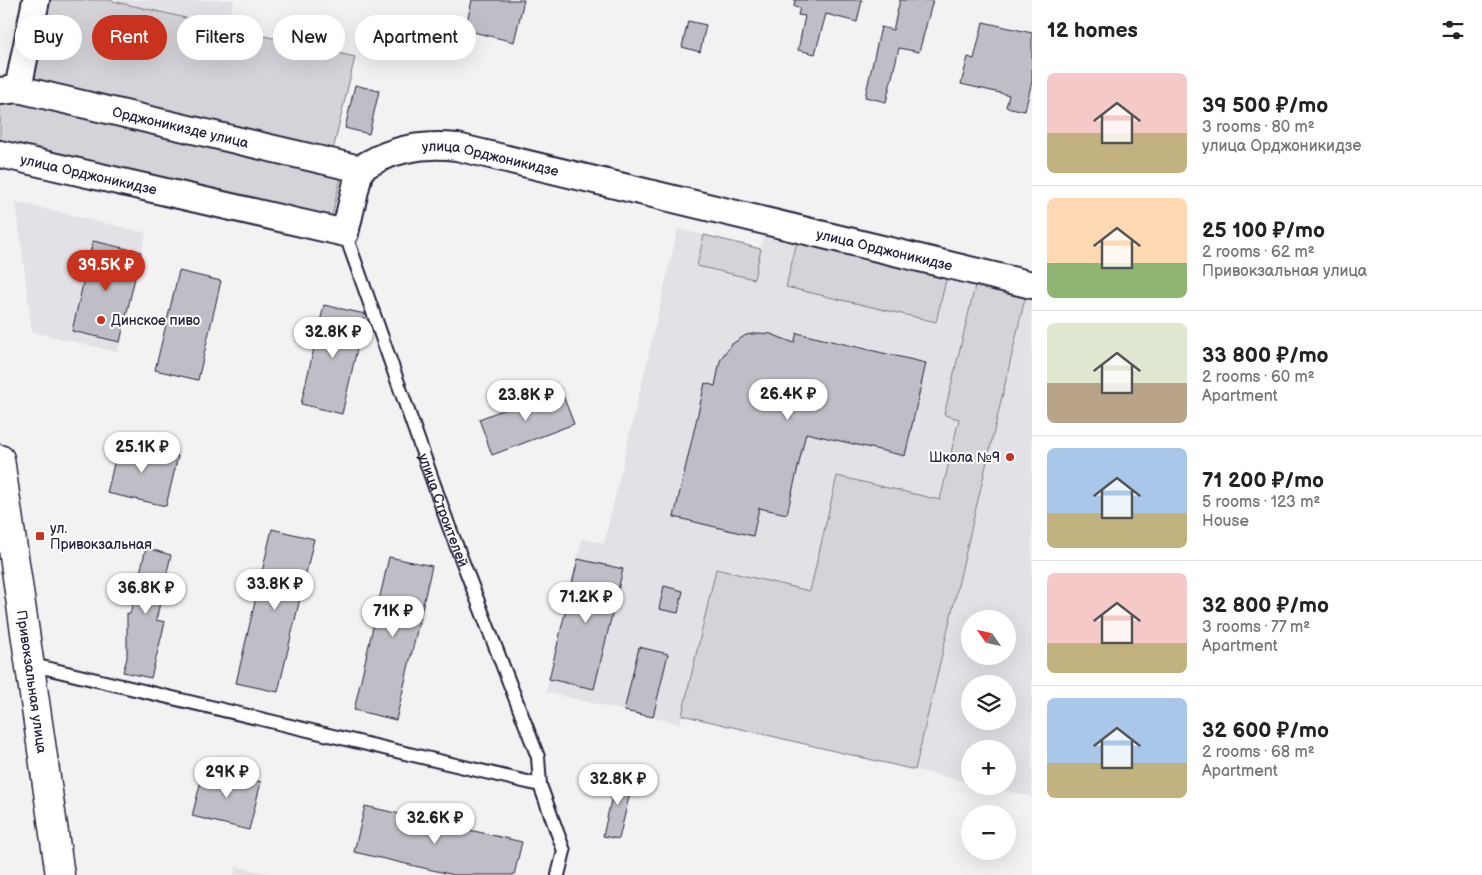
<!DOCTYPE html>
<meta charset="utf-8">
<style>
body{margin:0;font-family:"Balsamiq Sans",sans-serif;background:#f6f6f6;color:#222;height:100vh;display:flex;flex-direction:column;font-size:19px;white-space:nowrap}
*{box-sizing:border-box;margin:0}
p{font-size:16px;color:#767676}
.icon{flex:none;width:28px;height:28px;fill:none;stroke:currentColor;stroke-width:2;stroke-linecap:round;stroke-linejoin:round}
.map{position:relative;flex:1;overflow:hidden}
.details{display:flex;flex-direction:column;background:#fff;width:450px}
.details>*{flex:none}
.guide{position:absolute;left:15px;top:15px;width:475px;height:45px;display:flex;gap:10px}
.needle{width:32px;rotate:304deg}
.fabs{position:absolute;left:961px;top:610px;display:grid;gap:10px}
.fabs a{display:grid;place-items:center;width:55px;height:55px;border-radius:50%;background:#fff;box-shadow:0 5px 20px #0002;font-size:25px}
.price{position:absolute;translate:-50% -42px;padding:0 11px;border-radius:18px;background:#fff;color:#222;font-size:16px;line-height:32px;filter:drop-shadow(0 1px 2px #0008)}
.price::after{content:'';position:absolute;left:50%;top:30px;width:15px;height:11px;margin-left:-8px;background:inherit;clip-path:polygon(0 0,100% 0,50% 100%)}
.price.on{background:#c8321e;color:#fff}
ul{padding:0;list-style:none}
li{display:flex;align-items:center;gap:15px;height:125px;padding:0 15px}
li+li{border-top:1px solid #e0e0e0}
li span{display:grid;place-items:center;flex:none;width:140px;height:100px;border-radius:8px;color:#555}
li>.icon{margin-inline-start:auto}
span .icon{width:60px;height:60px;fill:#fffc;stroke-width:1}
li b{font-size:21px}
h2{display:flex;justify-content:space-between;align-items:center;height:60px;padding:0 15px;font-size:21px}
.chip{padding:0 18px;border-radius:22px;background:#fff;box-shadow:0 5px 20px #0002;font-size:18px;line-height:45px}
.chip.on{background:#c8321e;color:#fff}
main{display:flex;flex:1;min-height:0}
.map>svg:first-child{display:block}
</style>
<main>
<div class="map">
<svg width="1032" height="875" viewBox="0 0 1032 875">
<rect width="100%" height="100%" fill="#f2f2f3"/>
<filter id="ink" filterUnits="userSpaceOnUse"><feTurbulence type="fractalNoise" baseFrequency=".02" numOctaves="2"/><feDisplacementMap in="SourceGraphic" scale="10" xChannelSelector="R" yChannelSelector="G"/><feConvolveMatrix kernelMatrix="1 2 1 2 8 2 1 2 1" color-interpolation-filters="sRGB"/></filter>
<g filter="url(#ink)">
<!-- built -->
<path fill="#e2e2e6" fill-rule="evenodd" d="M 108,0 L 234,0 L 227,28 Z
M 16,202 L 146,233 L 118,352 L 32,332 Z
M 678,229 L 761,248 L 765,233 L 976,282 L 945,414 L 959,418 L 940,500 L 837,476 L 810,591 L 716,570 L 680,724 L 546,692 L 582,539 L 604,543 Z
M 1026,294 L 1032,295 L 1032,797 L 987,786 L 1008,786 L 1008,749 L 970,749 L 970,782 L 915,770 ZM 970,619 L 1008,619 L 1008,656 L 970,656 ZM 970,684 L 1008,684 L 1008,721 L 970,721 Z
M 236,866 L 274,875 L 234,875 Z"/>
<!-- green -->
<path fill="#d3d3d8" stroke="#7a7a8a" d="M 46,0 L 108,0 L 355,57 L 333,150 L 30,80 Z
M 6,98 L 342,172 L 331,220 L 0,142 L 0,104 Z
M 704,235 L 761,249 L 754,279 L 697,266 Z
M 797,241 L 947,276 L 936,322 L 786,287 Z
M 976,282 L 1026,294 L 915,770 L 682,715 L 716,569 L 810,591 L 837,476 L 940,500 L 959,419 L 944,415 Z"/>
<!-- building -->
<path fill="#bebec6" stroke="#22223b" d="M 472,0 L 524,0 L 514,42 L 465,30 Z
M 795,0 L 862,0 L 857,22 L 826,14 L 815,54 L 798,50 L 805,16 L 798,15 L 800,8 L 794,7 Z
M 900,0 L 933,0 L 919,52 L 899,48 L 886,102 L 865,97 L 881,27 L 893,30 Z
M 688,21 L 706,25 L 700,52 L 682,47 Z
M 983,22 L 1032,33 L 1032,81 L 1025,111 L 1006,107 L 1009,95 L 961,84 L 968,57 L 974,59 Z
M 355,85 L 379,91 L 369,134 L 345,128 Z
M 93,241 L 141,252 L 120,342 L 72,331 Z
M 179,271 L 221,281 L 198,380 L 155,370 Z
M 324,305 L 365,314 L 342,414 L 301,404 Z
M 759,333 L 771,334 L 794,343 L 797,333 L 926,363 L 905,456 L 806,433 L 787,514 L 759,508 L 753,536 L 674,517 L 705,383 L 715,386 L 720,361 L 724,354 L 732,344 L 746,335 Z
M 560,388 L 574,424 L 492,455 L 479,419 Z
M 119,443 L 178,456 L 166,506 L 107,493 Z
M 272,529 L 314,539 L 278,692 L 236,683 Z
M 146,548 L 171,555 L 156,620 L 165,622 L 151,678 L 123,672 L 127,658 L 127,613 L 130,614 Z
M 389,557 L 432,566 L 396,720 L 354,710 Z
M 578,559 L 623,569 L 594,689 L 549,679 Z
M 664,586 L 683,591 L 678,613 L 659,609 Z
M 639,647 L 668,654 L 653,717 L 624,711 Z
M 204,769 L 261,782 L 249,830 L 192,816 Z
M 617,773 L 634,776 L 619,839 L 603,836 Z
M 365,806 L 522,842 L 514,875 L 454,875 L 354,852 Z"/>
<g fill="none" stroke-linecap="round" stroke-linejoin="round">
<!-- service casing -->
<g stroke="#22223b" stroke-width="16">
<g id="service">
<path id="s1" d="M 345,233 L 448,524 L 538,757 L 540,785 L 564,851 L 558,875"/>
<path d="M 29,664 L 540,785"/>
</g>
</g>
<!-- minor casing -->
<g stroke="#22223b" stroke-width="30">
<g id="minor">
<path d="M 18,89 L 36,0"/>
<path id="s2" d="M 0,91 L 18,89 L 360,169"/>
<path id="s3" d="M 0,154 L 345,233 L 360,169 C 390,149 421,143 457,147 L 1032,285"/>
</g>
</g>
<!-- secondary casing -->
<g stroke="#22223b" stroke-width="31">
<g id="secondary">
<path id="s4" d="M 0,459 L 60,875"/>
</g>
</g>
<!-- service -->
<use href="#service" stroke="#fff" stroke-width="12"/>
<!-- minor -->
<use href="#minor" stroke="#fff" stroke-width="26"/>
<!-- secondary -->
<use href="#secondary" stroke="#fff" stroke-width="28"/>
</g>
</g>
<!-- markers -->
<g fill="#c8321e" stroke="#fff" stroke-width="2">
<circle cx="101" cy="320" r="5"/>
<circle cx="1010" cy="457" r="5"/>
<rect x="35" y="531" width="10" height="10" rx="2.5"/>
</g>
<g text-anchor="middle" stroke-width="4" stroke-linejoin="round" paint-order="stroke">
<!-- street labels -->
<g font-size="14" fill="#22223b" stroke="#fff">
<text dy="5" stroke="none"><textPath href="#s2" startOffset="185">Орджоникизде улица</textPath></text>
<text dy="5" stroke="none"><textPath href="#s3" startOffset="556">улица Орджоникидзе</textPath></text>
<text dy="5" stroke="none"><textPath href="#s3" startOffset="91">улица Орджоникидзе</textPath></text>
<text dy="5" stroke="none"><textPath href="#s3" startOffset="961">улица Орджоникидзе</textPath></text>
<text dy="5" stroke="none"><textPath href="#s1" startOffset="294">улица Строителей</textPath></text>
<text dy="5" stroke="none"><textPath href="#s4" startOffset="225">Привокзальная улица</textPath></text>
</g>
<!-- poi labels -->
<g font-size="14" fill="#22223b" stroke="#fff" text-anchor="start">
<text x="111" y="325">Динское пиво</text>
<text x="1000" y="462" text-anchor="end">Школа №9</text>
<text x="50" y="533">ул.<tspan x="50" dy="16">Привокзальная</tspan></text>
</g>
</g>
</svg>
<div class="fabs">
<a><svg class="needle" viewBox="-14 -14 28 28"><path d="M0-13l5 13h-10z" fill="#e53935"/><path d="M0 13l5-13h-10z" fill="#767676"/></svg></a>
<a><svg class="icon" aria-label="layers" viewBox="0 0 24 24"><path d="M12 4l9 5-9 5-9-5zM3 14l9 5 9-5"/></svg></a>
<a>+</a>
<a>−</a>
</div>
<b class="price on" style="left:106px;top:292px">39.5K ₽</b>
<b class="price" style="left:333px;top:359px">32.8K ₽</b>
<b class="price" style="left:788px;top:421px">26.4K ₽</b>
<b class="price" style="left:526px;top:422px">23.8K ₽</b>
<b class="price" style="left:142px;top:474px">25.1K ₽</b>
<b class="price" style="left:275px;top:611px">33.8K ₽</b>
<b class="price" style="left:146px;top:615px">36.8K ₽</b>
<b class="price" style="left:586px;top:624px">71.2K ₽</b>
<b class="price" style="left:393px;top:638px">71K ₽</b>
<b class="price" style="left:227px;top:799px">29K ₽</b>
<b class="price" style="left:618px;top:806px">32.8K ₽</b>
<b class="price" style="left:435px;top:845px">32.6K ₽</b>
<div class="guide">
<a class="chip">Buy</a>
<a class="chip on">Rent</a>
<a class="chip">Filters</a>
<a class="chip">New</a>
<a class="chip">Apartment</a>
</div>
</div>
<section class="details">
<h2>12 homes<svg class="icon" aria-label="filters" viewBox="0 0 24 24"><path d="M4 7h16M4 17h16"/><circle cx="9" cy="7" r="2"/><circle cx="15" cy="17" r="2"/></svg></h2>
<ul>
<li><span style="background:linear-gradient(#f6c9c9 60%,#c2b280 0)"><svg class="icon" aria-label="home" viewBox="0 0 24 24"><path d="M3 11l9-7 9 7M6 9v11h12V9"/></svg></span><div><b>39 500 ₽/mo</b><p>3 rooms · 80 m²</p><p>улица Орджоникидзе</p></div></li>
<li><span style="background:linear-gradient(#ffd9b3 65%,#8fb573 0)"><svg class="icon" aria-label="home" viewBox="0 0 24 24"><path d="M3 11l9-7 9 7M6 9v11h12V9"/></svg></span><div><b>25 100 ₽/mo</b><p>2 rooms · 62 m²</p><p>Привокзальная улица</p></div></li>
<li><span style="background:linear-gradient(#dfe7d0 60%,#b9a48a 0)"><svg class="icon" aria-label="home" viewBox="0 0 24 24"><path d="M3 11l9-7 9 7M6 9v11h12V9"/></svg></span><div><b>33 800 ₽/mo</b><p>2 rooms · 60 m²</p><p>Apartment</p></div></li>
<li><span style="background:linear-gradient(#a9c7e8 65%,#c2b280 0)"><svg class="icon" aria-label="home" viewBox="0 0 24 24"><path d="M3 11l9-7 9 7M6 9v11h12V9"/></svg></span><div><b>71 200 ₽/mo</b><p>5 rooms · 123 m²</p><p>House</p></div></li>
<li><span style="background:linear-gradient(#f6c9c9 70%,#c2b280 0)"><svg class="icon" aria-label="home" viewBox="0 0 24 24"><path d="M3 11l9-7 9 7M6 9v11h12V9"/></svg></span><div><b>32 800 ₽/mo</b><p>3 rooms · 77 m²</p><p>Apartment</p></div></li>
<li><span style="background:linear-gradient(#a9c7e8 65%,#c2b280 0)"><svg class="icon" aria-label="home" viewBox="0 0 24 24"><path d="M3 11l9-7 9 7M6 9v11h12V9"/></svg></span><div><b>32 600 ₽/mo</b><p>2 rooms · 68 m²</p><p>Apartment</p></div></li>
</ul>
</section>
</main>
